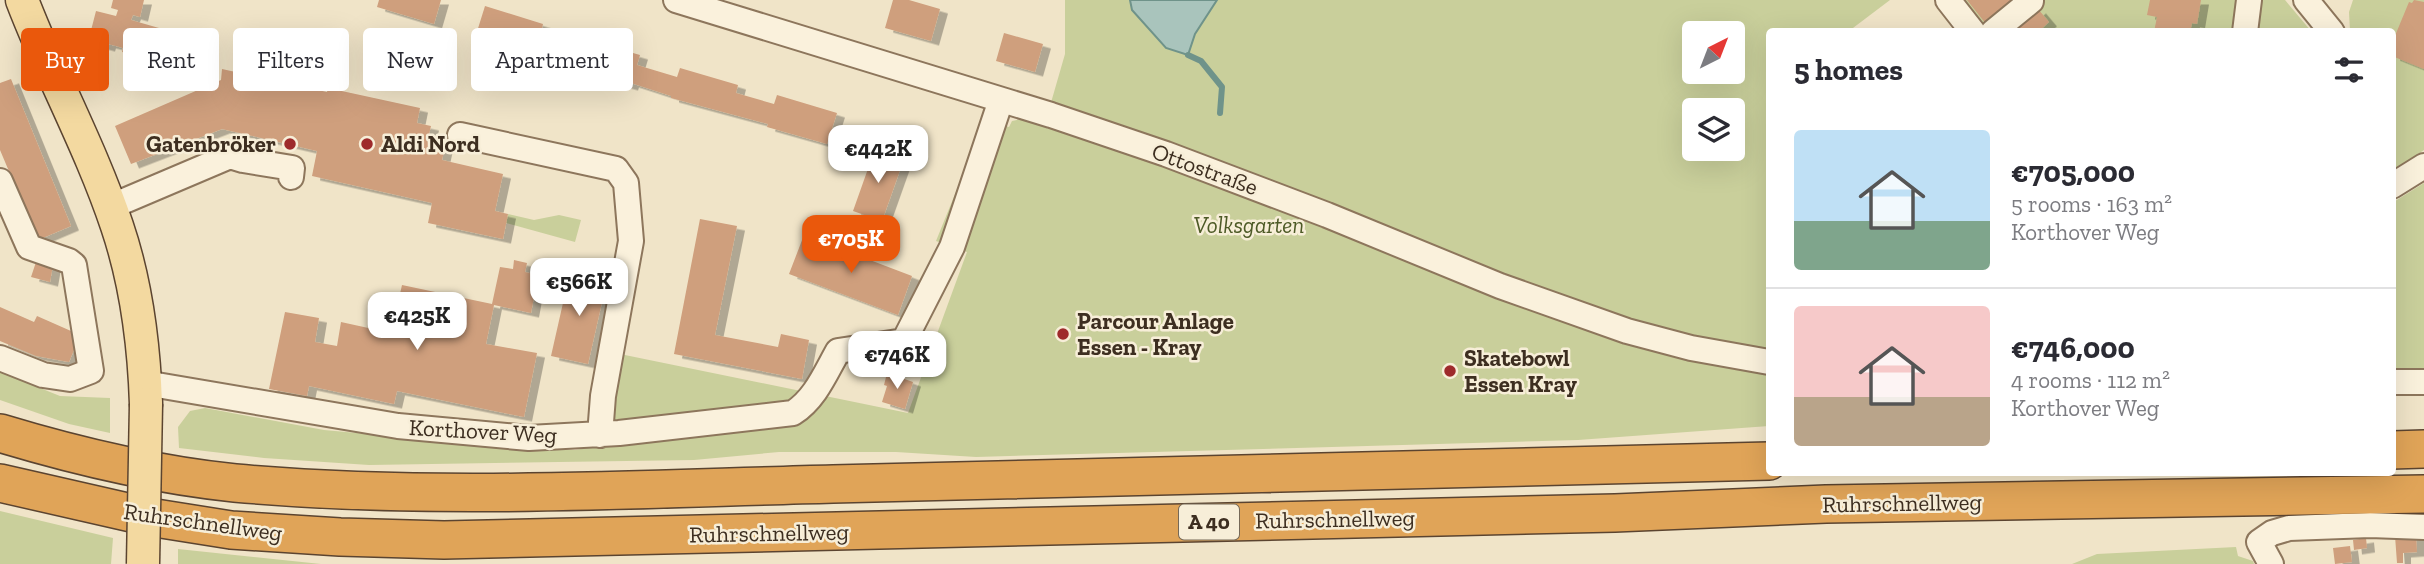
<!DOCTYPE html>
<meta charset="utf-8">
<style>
body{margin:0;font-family:"Zilla Slab",serif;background:#f7f7f7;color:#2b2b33;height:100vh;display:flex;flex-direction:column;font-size:26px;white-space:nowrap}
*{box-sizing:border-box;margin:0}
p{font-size:23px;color:#7c7c81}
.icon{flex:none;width:38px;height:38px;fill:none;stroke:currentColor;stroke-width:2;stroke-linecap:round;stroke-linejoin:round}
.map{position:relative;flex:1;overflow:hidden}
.drawer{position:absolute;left:1766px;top:28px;width:630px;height:448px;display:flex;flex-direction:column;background:#fff;border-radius:7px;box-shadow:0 7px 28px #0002}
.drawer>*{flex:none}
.top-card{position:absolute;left:21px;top:28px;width:665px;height:63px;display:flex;gap:14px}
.needle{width:46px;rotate:42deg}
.buttons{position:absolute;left:1682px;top:21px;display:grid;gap:14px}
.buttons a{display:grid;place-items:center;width:63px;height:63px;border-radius:7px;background:#fff;box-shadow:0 7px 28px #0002;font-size:35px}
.price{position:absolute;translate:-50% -60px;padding:0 16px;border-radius:14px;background:#fff;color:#222;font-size:23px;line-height:46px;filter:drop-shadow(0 2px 4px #0008)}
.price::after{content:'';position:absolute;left:50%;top:42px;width:21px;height:16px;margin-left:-10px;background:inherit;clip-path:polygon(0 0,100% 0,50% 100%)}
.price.current{background:#ea580c;color:#fff}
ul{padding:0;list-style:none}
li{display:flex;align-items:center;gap:21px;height:175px;padding:0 28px}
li+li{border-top:2px solid #e1e1e2}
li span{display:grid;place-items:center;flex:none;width:196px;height:140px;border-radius:7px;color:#555}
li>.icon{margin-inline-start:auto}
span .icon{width:84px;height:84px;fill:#fffc;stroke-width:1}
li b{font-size:30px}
h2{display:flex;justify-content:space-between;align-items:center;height:84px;padding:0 28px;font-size:30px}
.tag{padding:0 24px;border-radius:7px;background:#fff;box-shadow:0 7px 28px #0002;font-size:24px;line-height:63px}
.tag.current{background:#ea580c;color:#fff}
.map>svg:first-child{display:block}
</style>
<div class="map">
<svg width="2424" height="564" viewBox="0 0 2424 564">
<defs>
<filter id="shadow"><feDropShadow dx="8" dy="4.5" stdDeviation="0" flood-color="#0004"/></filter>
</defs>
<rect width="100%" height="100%" fill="#f0e4c8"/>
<!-- green -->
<path fill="#c9cf9b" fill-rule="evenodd" d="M 1065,0 L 1890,0 L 1849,31 L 1769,32 L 1769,426 L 1578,440 L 976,457 L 896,452 L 779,452 L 694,460 L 369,465 L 264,458 L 179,448 L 178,427 L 190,411 L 205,408 L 324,430 L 511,447 L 575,450 L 605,445 L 620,354 L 908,413 L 967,252 L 936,241 L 985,120 L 1009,127 L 1012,121 L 1048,113 L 1065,54 ZM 1694,33 L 1732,33 L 1732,72 L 1694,72 ZM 1694,110 L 1732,110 L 1732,149 L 1694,149 Z
M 1958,0 L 2285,0 L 2311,31 L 1982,31 Z
M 2353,0 L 2424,0 L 2424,150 L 2392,172 L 2392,32 L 2350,31 L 2349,12 Z
M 2424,183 L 2424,379 L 2392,379 L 2392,203 Z
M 508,214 L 534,220 L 559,215 L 581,220 L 575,242 L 506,223 Z
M 0,372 L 60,396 L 110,398 L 110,433 L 69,424 L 0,400 Z
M 0,511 L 113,538 L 111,564 L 0,564 Z
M 2236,547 L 2238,556 L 2253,561 L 2254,564 L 2072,564 L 2097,554 Z
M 178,549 L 321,564 L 178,564 Z"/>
<!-- water -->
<path fill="#a9c4bc" stroke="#6f938a" stroke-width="2" d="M 1130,0 L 1217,0 L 1195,34 L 1188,55 L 1166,48 L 1132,10 Z"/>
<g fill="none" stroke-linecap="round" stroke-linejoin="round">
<!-- stream -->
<path stroke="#6f938a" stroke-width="6" d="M 1188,55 L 1201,61 L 1222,87 L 1220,113"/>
</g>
<!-- building -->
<path fill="#cf9f7d" filter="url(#shadow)" d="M 113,0 L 144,0 L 140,17 L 133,15 L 131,20 L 159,28 L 150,59 L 122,52 L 123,48 L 116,46 L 108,44 L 107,47 L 88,42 L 96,11 L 116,16 L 118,10 L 111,8 Z
M 379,0 L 441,0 L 434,24 L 377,7 Z
M 893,0 L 909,0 L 940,9 L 931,41 L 885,28 Z
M 1967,0 L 2016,0 L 1986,24 Z
M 2150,0 L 2201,0 L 2197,24 L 2192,23 L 2190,32 L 2154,32 L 2157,17 L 2147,15 Z
M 2414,0 L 2424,2 L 2424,69 L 2392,56 L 2392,43 L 2409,2 L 2412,3 Z
M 485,6 L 543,24 L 539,40 L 576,52 L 581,38 L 640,55 L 637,65 L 677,77 L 680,68 L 738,85 L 736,93 L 774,104 L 777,95 L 837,113 L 827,144 L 767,127 L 768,124 L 671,98 L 671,96 L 631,83 L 630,86 L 571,69 L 475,38 Z
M 2038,9 L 2049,22 L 2038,32 L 2011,32 Z
M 1004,33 L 1043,44 L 1035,72 L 996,61 Z
M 222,69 L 327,92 L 328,88 L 420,108 L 417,123 L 431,126 L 427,142 L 445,146 L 442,160 L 503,174 L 495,211 L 508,214 L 503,239 L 428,223 L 432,203 L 312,176 L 317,151 L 222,129 L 131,164 L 115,126 L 221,80 Z
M 11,79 L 71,226 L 38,240 L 0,150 L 0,83 Z
M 875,149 L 904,159 L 882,221 L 853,211 Z
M 700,219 L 737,226 L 715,335 L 778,347 L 781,334 L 809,340 L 802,379 L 674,354 Z
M 804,235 L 912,276 L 898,315 L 789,274 Z
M 514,260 L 527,263 L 525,272 L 538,275 L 531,313 L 494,305 L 486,344 L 537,353 L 524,417 L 397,391 L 394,404 L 309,386 L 307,396 L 269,389 L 285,312 L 319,318 L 315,342 L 337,346 L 341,322 L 391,333 L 402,285 L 492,304 L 500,267 L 513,269 Z
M 36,262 L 53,265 L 50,282 L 31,277 Z
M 570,272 L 607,280 L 588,364 L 551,356 Z
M 0,307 L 34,322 L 37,316 L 80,335 L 69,362 L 36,356 L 0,341 Z
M 887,373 L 913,382 L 905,409 L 882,402 L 887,386 L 884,385 Z
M 2416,534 L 2417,552 L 2403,553 L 2403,563 L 2397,563 L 2395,536 Z
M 2366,538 L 2367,548 L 2354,550 L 2353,540 Z
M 2350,546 L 2352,562 L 2335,564 L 2333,548 Z"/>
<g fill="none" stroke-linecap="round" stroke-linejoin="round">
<!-- minor casing -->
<g stroke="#8d765c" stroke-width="28">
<path id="minor" d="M 676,0 L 1051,115 L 1166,154 L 1327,215 L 1500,286 L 1627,331 L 1691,348 L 1769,362
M 1948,0 L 1973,32
M 2306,0 L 2332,32
M 1993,32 L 2031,1
M 2245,32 L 2249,0
M 460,135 L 616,169 L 626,183 L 631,241 L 603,396 L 600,435
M 0,181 L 29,247 L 69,261 L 74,265 L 91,371 L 70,379 L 43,375 L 0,358
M 2392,186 L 2424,166
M 110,207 L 230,156 L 243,160 L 292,168 L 291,177
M 2392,382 L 2424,382
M 145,383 L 398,426 L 529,438 L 619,433 L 793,413 C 815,399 825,374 838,351 L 904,341 L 952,247 L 1001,100
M 2271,564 L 2259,542 L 2272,533 L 2289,528 L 2370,525 L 2424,527"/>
</g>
<!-- major casing -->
<g stroke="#5b4430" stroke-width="35">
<path id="major" d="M 22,0 C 51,76 91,148 117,226 C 136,282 144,344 146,404"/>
</g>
<!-- highway casing -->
<g stroke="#5b4430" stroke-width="40">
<path id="highway" d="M 0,433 C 76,456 156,475 235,483 C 432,501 636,489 833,484 C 1145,476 1457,469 1769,461
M 2392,450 L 2424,449
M 0,483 L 149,517 L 231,530 L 340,537 L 444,540 L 1615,513 L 1826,504 L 2424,494"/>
</g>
<!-- minor -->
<use href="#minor" stroke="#faf1dc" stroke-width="24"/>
<!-- major -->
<use href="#major" stroke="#f3d9a0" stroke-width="32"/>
<!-- highway -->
<use href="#highway" stroke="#e0a458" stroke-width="37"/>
<!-- major-bridge casing -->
<g stroke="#5b4430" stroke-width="35" stroke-linecap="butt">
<path id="major-bridge" d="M 143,564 L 146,404"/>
</g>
<!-- major-bridge -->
<use href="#major-bridge" stroke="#f3d9a0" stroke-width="32"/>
</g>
<!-- markers -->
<g fill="#9e2a2b" stroke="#f7eed8" stroke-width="2.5">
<circle cx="290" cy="144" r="7"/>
<circle cx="367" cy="144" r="7"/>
<circle cx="1063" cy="334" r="7"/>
<circle cx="1450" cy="371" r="7"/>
</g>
<g text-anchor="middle" stroke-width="5" stroke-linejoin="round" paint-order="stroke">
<!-- shield labels -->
<rect fill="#f7eed8" stroke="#756857" stroke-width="2" x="1179" y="504.5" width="60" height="35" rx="5"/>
<g font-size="21" font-weight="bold" fill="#3d2e20">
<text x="1209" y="529">A 40</text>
</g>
<!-- poi labels -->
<g font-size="23" font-weight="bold" fill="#3d2e20" stroke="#f7eed8" text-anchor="start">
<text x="276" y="152" text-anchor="end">Gatenbröker</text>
<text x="381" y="152">Aldi Nord</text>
<text x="1077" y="329">Parcour Anlage<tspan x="1077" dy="26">Essen - Kray</tspan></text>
<text x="1464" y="366">Skatebowl<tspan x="1464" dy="26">Essen Kray</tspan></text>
</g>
<!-- street labels -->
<g font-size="23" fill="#3d2e20" stroke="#f7eed8">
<text transform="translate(1205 169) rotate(20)" y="8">Ottostraße</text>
<text transform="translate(483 431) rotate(3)" y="8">Korthover Weg</text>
<text transform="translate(1902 503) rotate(-1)" y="8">Ruhrschnellweg</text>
<text transform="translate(1335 519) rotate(-1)" y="8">Ruhrschnellweg</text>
<text transform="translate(203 522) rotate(8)" y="8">Ruhrschnellweg</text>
<text transform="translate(769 533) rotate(-1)" y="8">Ruhrschnellweg</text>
</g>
<!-- park labels -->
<g font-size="23" font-style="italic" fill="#4d5a26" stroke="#f7eed8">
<text x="1249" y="233">Volksgarten</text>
</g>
</g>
</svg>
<div class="buttons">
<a><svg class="needle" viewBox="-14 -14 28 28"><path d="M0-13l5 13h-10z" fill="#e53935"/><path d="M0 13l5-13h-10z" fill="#7c7c81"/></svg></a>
<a><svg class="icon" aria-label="layers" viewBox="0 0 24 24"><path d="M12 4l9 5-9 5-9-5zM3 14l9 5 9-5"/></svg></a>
</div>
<b class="price" style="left:878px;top:185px">€442K</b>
<b class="price current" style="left:851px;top:275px">€705K</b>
<b class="price" style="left:579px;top:318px">€566K</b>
<b class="price" style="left:417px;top:352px">€425K</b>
<b class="price" style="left:897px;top:391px">€746K</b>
<div class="top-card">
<a class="tag current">Buy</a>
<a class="tag">Rent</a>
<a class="tag">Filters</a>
<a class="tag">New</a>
<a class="tag">Apartment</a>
</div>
<section class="drawer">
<h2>5 homes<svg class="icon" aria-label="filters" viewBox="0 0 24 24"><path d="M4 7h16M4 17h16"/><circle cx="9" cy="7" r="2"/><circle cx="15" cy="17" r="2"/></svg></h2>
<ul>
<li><span style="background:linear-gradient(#bfe0f5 65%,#7fa58c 0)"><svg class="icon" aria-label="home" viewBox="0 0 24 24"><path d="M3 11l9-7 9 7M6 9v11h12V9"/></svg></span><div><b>€705,000</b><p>5 rooms · 163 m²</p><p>Korthover Weg</p></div></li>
<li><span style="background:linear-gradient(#f6c9c9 65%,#b9a48a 0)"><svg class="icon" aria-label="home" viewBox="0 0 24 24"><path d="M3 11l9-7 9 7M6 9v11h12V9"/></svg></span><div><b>€746,000</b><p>4 rooms · 112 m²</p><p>Korthover Weg</p></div></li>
</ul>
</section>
</div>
